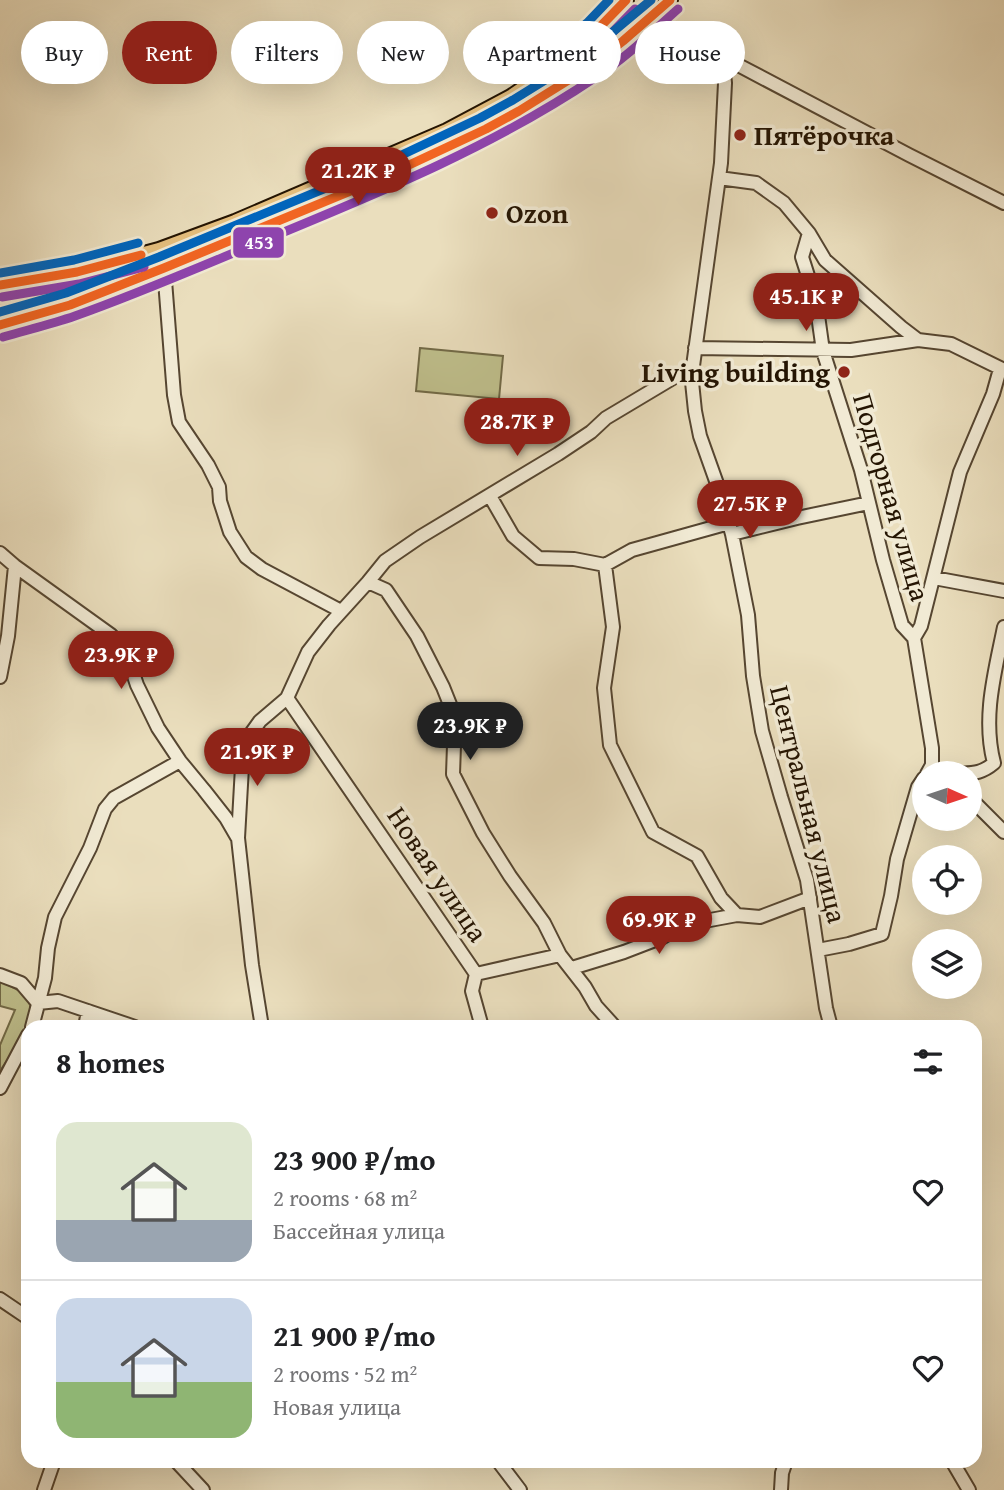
<!DOCTYPE html>
<meta charset="utf-8">
<style>
body{margin:0;font-family:"Gentium Book Plus",serif;background:#f2f2f2;color:#202124;height:100vh;display:flex;flex-direction:column;font-size:26px;white-space:nowrap}
*{box-sizing:border-box;margin:0}
p{font-size:23px;color:#757577}
.icon{flex:none;width:38px;height:38px;fill:none;stroke:currentColor;stroke-width:2;stroke-linecap:round;stroke-linejoin:round}
.map{position:relative;flex:1;overflow:hidden}
.side{position:absolute;left:21px;top:1020px;width:961px;height:448px;display:flex;flex-direction:column;background:#fff;border-radius:21px;box-shadow:0 7px 28px #0002}
.side>*{flex:none}
.guide{position:absolute;left:21px;top:21px;width:962px;height:63px;display:flex;gap:14px}
.needle{width:46px;rotate:93deg}
.controls{position:absolute;left:912px;top:761px;display:grid;gap:14px}
.controls a{display:grid;place-items:center;width:70px;height:70px;border-radius:50%;background:#fff;box-shadow:0 7px 28px #0002;font-size:35px}
.price{position:absolute;translate:-50% -60px;padding:0 16px;border-radius:24px;background:#8f2418;color:#fff;font-size:23px;line-height:46px;filter:drop-shadow(0 2px 4px #0008)}
.price::after{content:'';position:absolute;left:50%;top:42px;width:21px;height:16px;margin-left:-10px;background:inherit;clip-path:polygon(0 0,100% 0,50% 100%)}
.price.on{background:#222;color:#fff}
ul{padding:0;list-style:none}
li{display:flex;align-items:center;gap:21px;height:175px;padding:0 35px}
li+li{border-top:2px solid #e0e0e0}
li span{display:grid;place-items:center;flex:none;width:196px;height:140px;border-radius:21px;color:#555}
li>.icon{margin-inline-start:auto}
span .icon{width:84px;height:84px;fill:#fffc;stroke-width:1}
li b{font-size:30px}
h2{display:flex;justify-content:space-between;align-items:center;height:84px;padding:0 35px;font-size:30px}
.pill{padding:0 24px;border-radius:32px;background:#fff;box-shadow:0 7px 28px #0002;font-size:24px;line-height:63px}
.pill.on{background:#8f2418;color:#fff}
.map>svg:first-child{display:block}
</style>
<div class="map">
<svg width="1004" height="1490" viewBox="0 0 1004 1490">
<rect width="100%" height="100%" fill="#eadebd"/>
<filter id="stains"><feTurbulence type="fractalNoise" baseFrequency=".00286" numOctaves="4"/><feColorMatrix values="0 0 0 0 .2 0 0 0 0 .09 0 0 0 0 .02 0 0 0 .5 -.17"/></filter>
<radialGradient id="worn" r=".72"><stop offset=".6" stop-color="#630" stop-opacity="0"/><stop offset="1" stop-color="#630" stop-opacity=".3"/></radialGradient>
<!-- green -->
<path fill="#bfbf8c" stroke="#726a47" stroke-width="2" d="M 420,348 L 503,356 L 499,399 L 416,391 Z
M 0,981 C 10,986 22,990 28,1000 C 39,1018 10,1056 0,1071 L 0,1045 L 15,1010 L 0,1006 Z"/>
<g fill="none" stroke-linecap="round" stroke-linejoin="round">
<!-- minor casing -->
<g stroke="#564631" stroke-width="16">
<path id="minor" d="M 650,19 L 708,47 L 740,66 L 909,155 L 1004,203
M 722,56 L 725,83 L 721,163 L 693,366 L 692,382 L 695,411 L 700,436 L 721,495 L 732,534 L 748,615 L 753,676 L 762,731 L 781,797 L 807,880 L 826,1008 L 831,1027
M 719,178 L 756,183 L 784,203 L 809,233 L 825,260 L 901,327 L 918,340 L 951,344 L 1004,370
M 809,233 L 802,257 L 816,301 L 823,351 L 861,470 L 883,560 L 902,625 L 914,638 L 932,748 L 932,765 L 927,774
M 164,268 L 174,395 L 179,422 L 208,465 L 219,487 L 220,501 L 230,532 L 246,557 L 262,569 L 341,611
M 695,348 L 851,350 L 918,340
M 490,496 L 513,536 L 539,558 L 574,559 L 605,565 L 632,550 L 729,523
M 732,534 L 797,518 L 869,503
M 0,553 L 15,566 L 111,635 L 130,664 L 137,685 L 158,728 L 180,761 L 204,790 L 226,818 L 237,837
M 605,565 L 613,627 L 604,688 L 610,745 L 653,832 L 697,856 L 721,898 L 737,915 L 760,917 L 810,898
M 934,578 L 1004,591
M 368,582 L 386,590 L 417,636 L 443,687 L 455,717 L 453,774 L 483,833 L 510,876 L 544,923 L 560,955 L 585,987 L 596,1006 L 615,1027
M 914,638 L 921,626 L 960,472 L 993,394 L 1000,369
M 0,677 L 8,636 L 15,566
M 287,698 L 476,974
M 941,771 L 944,774
M 957,774 C 973,773 981,774 994,763 C 982,717 995,672 1004,627
M 970,798 L 1004,832
M 818,950 L 849,944 L 882,934 L 891,896 L 897,859 L 918,787 L 924,778
M 572,968 L 624,952 L 663,937 L 683,925 L 737,915
M 0,975 L 21,983 L 38,1003
M 38,1003 L 58,1001 L 135,1027
M 32,1027 L 45,978 L 48,948 L 55,917 L 90,848 L 105,809 L 114,798 L 180,761
M 85,1027 L 88,1011
M 262,1027 L 252,965 L 238,838 L 242,767 L 245,748 L 250,735 L 260,721 L 287,698 L 308,652 L 329,625 L 368,582 L 385,561 L 420,537 L 558,454 L 591,432 L 606,418 L 693,366
M 482,1027 L 472,991 L 476,974 L 560,955
M 0,1088 L 28,1035
M 0,1299 L 28,1318
M 176,1461 L 203,1490
M 498,1461 L 520,1490
M 952,1461 L 969,1490
M 44,1490 L 54,1461
M 781,1490 L 782,1473 L 786,1461"/>
</g>
<!-- major casing -->
<g stroke="#241402" stroke-width="18">
<path id="major" d="M 0,285 L 77,272 L 159,250 L 235,222 L 447,131 L 511,97 L 543,75 L 595,32 L 626,0
M 0,325 L 70,305 L 164,268 L 377,180 L 486,129 L 519,111 L 591,66 L 623,41 L 670,0"/>
</g>
<!-- minor -->
<use href="#minor" stroke="#f1ead4" stroke-width="12"/>
<!-- major -->
<use href="#major" stroke="#e5bf7e" stroke-width="14"/>
<!-- bus-1 casing -->
<g stroke="#f1ead4" stroke-width="14">
<path id="bus-1" d="M 566,57 L 595,32 L 626,0
M 0,285 L 77,272 L 141,255
M 0,325 L 70,305 L 164,268 L 377,180 L 486,129 L 519,111 L 591,66 L 623,41 L 670,0"/>
</g>
<!-- bus-2 casing -->
<g stroke="#f1ead4" stroke-width="14">
<path id="bus-2" d="M 574,66 L 604,41 L 635,9
M 2,297 L 79,284 L 144,267
M 3,337 C 27,330 52,324 75,316 C 140,293 204,265 267,239 C 381,192 494,146 596,77 C 626,58 652,32 678,9"/>
</g>
<!-- bus-3 casing -->
<g stroke="#f1ead4" stroke-width="14">
<path id="bus-3" d="M 558,48 L 587,23 L 609,0
M 0,273 L 74,260 L 138,243
M 0,312 L 66,293 L 159,257 L 372,169 L 480,118 L 513,100 L 584,56 L 651,0"/>
</g>
<!-- bus-1 -->
<use href="#bus-1" stroke="#f26522" stroke-width="9"/>
<!-- bus-2 -->
<use href="#bus-2" stroke="#8e44ad" stroke-width="9"/>
<!-- bus-3 -->
<use href="#bus-3" stroke="#0065bd" stroke-width="9"/>
</g>
<!-- markers -->
<g fill="#8f2418" stroke="#f1ead4" stroke-width="2.5">
<circle cx="740" cy="135" r="7"/>
<circle cx="492" cy="213" r="7"/>
<circle cx="844" cy="372" r="7"/>
</g>
<g text-anchor="middle" stroke-width="7" stroke-linejoin="round" paint-order="stroke">
<!-- poi labels -->
<g font-size="28" font-weight="bold" fill="#241402" stroke="#f1ead4" text-anchor="start">
<text x="754" y="145">Пятёрочка</text>
<text x="506" y="223">Ozon</text>
<text x="830" y="382" text-anchor="end">Living building</text>
</g>
<!-- street labels -->
<g font-size="28" fill="#241402" stroke="#f1ead4">
<text transform="translate(892 497) rotate(74)" y="10">Подгорная улица</text>
<text transform="translate(809 804) rotate(76)" y="10">Центральная улица</text>
<text transform="translate(438 874) rotate(56)" y="10">Новая улица</text>
</g>
</g>
<rect stroke="#f1ead4" stroke-width="2.5" x="232" y="226" width="53" height="33" rx="7" fill="#8e44ad"/>
<g font-size="19" text-anchor="middle" font-weight="bold" fill="#fff">
<text x="259" y="249">453</text>
</g>
<rect width="100%" height="100%" filter="url(#stains)"/>
<rect width="100%" height="100%" fill="url(#worn)"/>
</svg>
<div class="controls">
<a><svg class="needle" viewBox="-14 -14 28 28"><path d="M0-13l5 13h-10z" fill="#e53935"/><path d="M0 13l5-13h-10z" fill="#757577"/></svg></a>
<a><svg class="icon" aria-label="locate" viewBox="0 0 24 24"><circle cx="12" cy="12" r="6"/><path d="M12 2v4M12 18v4M2 12h4M18 12h4"/></svg></a>
<a><svg class="icon" aria-label="layers" viewBox="0 0 24 24"><path d="M12 4l9 5-9 5-9-5zM3 14l9 5 9-5"/></svg></a>
</div>
<b class="price" style="left:358px;top:207px">21.2K ₽</b>
<b class="price" style="left:806px;top:333px">45.1K ₽</b>
<b class="price" style="left:517px;top:458px">28.7K ₽</b>
<b class="price" style="left:750px;top:540px">27.5K ₽</b>
<b class="price" style="left:121px;top:691px">23.9K ₽</b>
<b class="price on" style="left:470px;top:762px">23.9K ₽</b>
<b class="price" style="left:257px;top:788px">21.9K ₽</b>
<b class="price" style="left:659px;top:956px">69.9K ₽</b>
<div class="guide">
<a class="pill">Buy</a>
<a class="pill on">Rent</a>
<a class="pill">Filters</a>
<a class="pill">New</a>
<a class="pill">Apartment</a>
<a class="pill">House</a>
</div>
<section class="side">
<h2>8 homes<svg class="icon" aria-label="filters" viewBox="0 0 24 24"><path d="M4 7h16M4 17h16"/><circle cx="9" cy="7" r="2"/><circle cx="15" cy="17" r="2"/></svg></h2>
<ul>
<li><span style="background:linear-gradient(#dfe7d0 70%,#9aa5b1 0)"><svg class="icon" aria-label="home" viewBox="0 0 24 24"><path d="M3 11l9-7 9 7M6 9v11h12V9"/></svg></span><div><b>23 900 ₽/mo</b><p>2 rooms · 68 m²</p><p>Бассейная улица</p></div><svg class="icon" aria-label="heart" viewBox="0 0 24 24"><path d="M12 20l-8-8c-3-5 5-10 8-4 3-6 11-1 8 4z"/></svg></li>
<li><span style="background:linear-gradient(#c9d6e8 60%,#8fb573 0)"><svg class="icon" aria-label="home" viewBox="0 0 24 24"><path d="M3 11l9-7 9 7M6 9v11h12V9"/></svg></span><div><b>21 900 ₽/mo</b><p>2 rooms · 52 m²</p><p>Новая улица</p></div><svg class="icon" aria-label="heart" viewBox="0 0 24 24"><path d="M12 20l-8-8c-3-5 5-10 8-4 3-6 11-1 8 4z"/></svg></li>
</ul>
</section>
</div>
